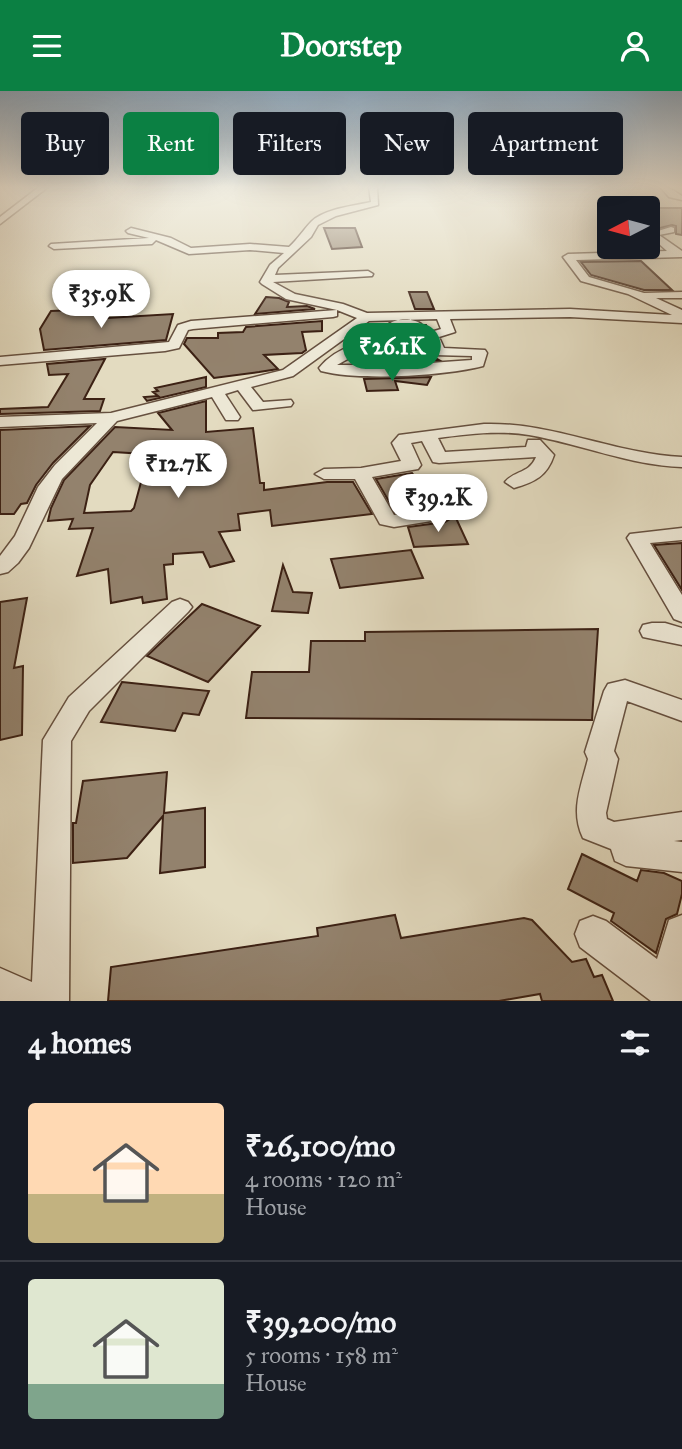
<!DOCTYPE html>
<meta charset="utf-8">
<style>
body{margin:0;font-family:"IM FELL Great Primer",serif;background:#20242c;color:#f1f3f6;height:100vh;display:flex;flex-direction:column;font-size:26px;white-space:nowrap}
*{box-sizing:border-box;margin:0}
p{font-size:23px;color:#9ea1a6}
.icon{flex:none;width:38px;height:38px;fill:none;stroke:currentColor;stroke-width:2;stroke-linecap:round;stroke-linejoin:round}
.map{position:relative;height:910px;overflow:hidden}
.side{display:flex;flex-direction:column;background:#171b24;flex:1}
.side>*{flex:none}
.hud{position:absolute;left:21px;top:21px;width:640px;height:63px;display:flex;gap:14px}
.needle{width:46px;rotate:264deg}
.controls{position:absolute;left:597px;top:105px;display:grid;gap:14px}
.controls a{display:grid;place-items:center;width:63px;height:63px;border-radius:7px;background:#171b24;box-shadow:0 7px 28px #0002;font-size:35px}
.price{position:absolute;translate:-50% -60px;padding:0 16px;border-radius:24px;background:#fff;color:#222;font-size:23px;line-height:46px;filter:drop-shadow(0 2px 4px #0008)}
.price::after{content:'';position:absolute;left:50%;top:42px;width:21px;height:16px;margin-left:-10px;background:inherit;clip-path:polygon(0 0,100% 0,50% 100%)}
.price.on{background:#0b8043;color:#fff}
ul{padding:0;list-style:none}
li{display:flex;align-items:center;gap:21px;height:175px;padding:0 28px}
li+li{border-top:2px solid #363941}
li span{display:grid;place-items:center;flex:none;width:196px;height:140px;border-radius:7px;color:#555}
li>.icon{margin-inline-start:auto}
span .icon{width:84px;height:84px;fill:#fffc;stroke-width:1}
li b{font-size:30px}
h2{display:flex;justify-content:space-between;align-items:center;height:84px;padding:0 28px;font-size:30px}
.chip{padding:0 24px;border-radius:7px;background:#171b24;box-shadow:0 7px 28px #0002;font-size:24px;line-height:63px}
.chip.on{background:#0b8043;color:#fff}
header{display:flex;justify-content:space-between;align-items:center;height:91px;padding:0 28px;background:#0b8043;color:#fff;font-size:32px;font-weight:700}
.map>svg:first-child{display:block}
</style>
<header><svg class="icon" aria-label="menu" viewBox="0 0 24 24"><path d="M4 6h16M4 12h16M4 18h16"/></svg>Doorstep<svg class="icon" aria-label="person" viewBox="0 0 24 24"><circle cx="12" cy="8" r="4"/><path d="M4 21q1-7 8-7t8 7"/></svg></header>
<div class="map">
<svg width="682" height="910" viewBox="0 0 682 910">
<rect width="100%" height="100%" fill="#e3dbc0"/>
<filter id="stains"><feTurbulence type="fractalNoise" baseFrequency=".00286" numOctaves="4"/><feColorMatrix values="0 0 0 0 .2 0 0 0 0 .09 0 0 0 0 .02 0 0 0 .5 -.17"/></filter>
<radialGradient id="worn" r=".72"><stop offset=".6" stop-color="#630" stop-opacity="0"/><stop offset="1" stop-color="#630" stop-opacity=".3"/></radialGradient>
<!-- building -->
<path fill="#93826d" stroke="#3c2114" stroke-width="2" fill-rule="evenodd" d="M 648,117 L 682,117 L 682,144 L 676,143 L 676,135 L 672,134 L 648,140 Z
M 324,137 L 355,137 L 362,156 L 332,158 Z
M 641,170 L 672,199 L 644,199 L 591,184 L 581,171 Z
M 409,201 L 427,201 L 434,218 L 415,218 Z
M 266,206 L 279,207 L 289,211 L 287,216 L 307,215 L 315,218 L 255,223 Z
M 74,219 L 75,223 L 103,223 L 102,226 L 107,227 L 173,223 L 166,249 L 44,259 L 40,238 L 51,220 Z
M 322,230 L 322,240 L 302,241 L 306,259 L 302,262 L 264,264 L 278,278 L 259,281 L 214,287 L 184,253 L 187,247 L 218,247 L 218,242 L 243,241 L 246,236 Z
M 423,234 L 426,234 L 428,239 L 422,244 L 432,265 L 439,269 L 362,271 L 363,263 L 408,257 L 410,252 L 407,240 L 416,239 Z
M 105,268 L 84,308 L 104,308 L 100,320 L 0,323 L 0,318 L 48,316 L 68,283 L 49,284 L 47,273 Z
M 206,286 L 206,296 L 147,310 L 144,306 L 158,305 L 153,301 L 158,300 L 155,297 Z
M 431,286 L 427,294 L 395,290 L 398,299 L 367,300 L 364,288 Z
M 206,310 L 206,341 L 253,337 L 260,392 L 264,392 L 264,399 L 327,391 L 353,391 L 372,423 L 272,435 L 270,419 L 238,423 L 240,439 L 219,441 L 234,470 L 210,476 L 203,461 L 173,463 L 173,473 L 164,474 L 167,508 L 143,512 L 142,506 L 111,512 L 108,478 L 77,485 L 93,437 L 69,438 L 73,428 L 48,430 L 51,417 L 64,389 L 115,336 L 172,339 L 158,322 ZM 113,361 L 145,363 L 143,369 L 147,369 L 134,417 L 131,420 L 84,422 L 90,394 Z
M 90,335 L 53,372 L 36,394 L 27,412 L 21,413 L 14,423 L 0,423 L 0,339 Z
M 412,382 L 424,397 L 433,396 L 447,414 L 395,421 L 376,388 Z
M 455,425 L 468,453 L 414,456 L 408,436 L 445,431 Z
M 682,452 L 682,499 L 654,454 Z
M 411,459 L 423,487 L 340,497 L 331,468 Z
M 283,474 L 293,501 L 312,502 L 308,522 L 272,520 Z
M 27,507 L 14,577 L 23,575 L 22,644 L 0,649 L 0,511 Z
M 202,513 L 260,535 L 208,591 L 147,565 Z
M 598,538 L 592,629 L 246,627 L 252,581 L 309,581 L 311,550 L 365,550 L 365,541 Z
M 122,591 L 209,600 L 199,624 L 183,622 L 175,640 L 101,631 Z
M 167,681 L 164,722 L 205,717 L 205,776 L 160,782 L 163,725 L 127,767 L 73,772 L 73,732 L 76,732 L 83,690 Z
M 582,763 L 637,790 L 641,779 L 664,782 L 682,790 L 682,803 L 677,823 L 666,828 L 656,862 L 611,830 L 614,822 L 568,798 Z
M 395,824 L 401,847 L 524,827 L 532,829 L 572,871 L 586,868 L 594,886 L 602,884 L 613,910 L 542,910 L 540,903 L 499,910 L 108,910 L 111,876 L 318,845 L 317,837 Z"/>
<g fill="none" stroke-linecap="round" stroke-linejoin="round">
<!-- minor casing -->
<g stroke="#66503f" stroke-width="3">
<path id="minor" d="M 39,96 L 48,96 L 0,133 L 0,126 Z
M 369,96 L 377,96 L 378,114 L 336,125 L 318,134 L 311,146 L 278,177 L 275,184 L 368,180 L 373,183 L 372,185 L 273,191 L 295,203 L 343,213 L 367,222 L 570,218 L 672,224 L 628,203 L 581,190 L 563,166 L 568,163 L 667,160 L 648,143 L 671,136 L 674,137 L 674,141 L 659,144 L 682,160 L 682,166 L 576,169 L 589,186 L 644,202 L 682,201 L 682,207 L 656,207 L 682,219 L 682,232 L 570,226 L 450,228 L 455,241 L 439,246 L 444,257 L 485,259 L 487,262 L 483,275 C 443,285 360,290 321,280 L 319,277 C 338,254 365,250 393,249 L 389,233 C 396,227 414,227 421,233 L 415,237 L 403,237 L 408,253 L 406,256 L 362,260 L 337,274 L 402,274 L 472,269 L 472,265 L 434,264 L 424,243 L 441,238 L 437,228 L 369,230 L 293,285 L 251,296 L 263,311 L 291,309 L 293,312 L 291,315 L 253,319 L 238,299 L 225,303 L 240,326 L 238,329 L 226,329 L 212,306 L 117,330 L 62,388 L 29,457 L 18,472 L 8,481 L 0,483 L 0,465 L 15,445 L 38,396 L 55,374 L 97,332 L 0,336 L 0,326 L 111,322 L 283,279 L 357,227 L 337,219 L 337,225 L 333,226 L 193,238 L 188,239 L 179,257 L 165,260 L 0,274 L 0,266 L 169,251 L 178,234 L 191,230 L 337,219 L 286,208 L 262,193 L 260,191 L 270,174 L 284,162 L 250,159 L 189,163 L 156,149 L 152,153 L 54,158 L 49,155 L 51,153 L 149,147 L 128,142 L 126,140 L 131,137 L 171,147 L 191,157 L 250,153 L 289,156 C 298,148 304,138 312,130 C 325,118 353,115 371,111 Z
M 660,96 L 668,96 L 682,105 L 682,109 L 669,106 Z
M 484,333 C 553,331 614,363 682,366 L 682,376 C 628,374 581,353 529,344 C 499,339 467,343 438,347 L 445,361 L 526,356 L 528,349 L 540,349 L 554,364 C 547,385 535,391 514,397 L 505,391 C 515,379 529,383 536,366 L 439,372 L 433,371 L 422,350 L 411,352 L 421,374 L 418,378 L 372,386 L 394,424 L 444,416 L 451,418 L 454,422 L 451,426 L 444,428 L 394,436 L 380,433 L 355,388 L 324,388 L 315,383 L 324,378 L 361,377 L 401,370 L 392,352 L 399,344 Z
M 682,437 L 682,449 L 650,452 L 682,504 L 682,531 L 674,528 L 627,447 L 630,443 Z
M 180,508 L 188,511 L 192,516 L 188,521 L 89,620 L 71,650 L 69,910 L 0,910 L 0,877 L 32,891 L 43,649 L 69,606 L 172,511 Z
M 652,532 L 665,532 L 682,537 L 682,554 L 643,546 L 640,540 L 643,534 Z
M 625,589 L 682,609 L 682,630 L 627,610 L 614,660 L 618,668 L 606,722 L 607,728 L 614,731 L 682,721 L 682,749 L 674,750 L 682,751 L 682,781 L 626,775 L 615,770 L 611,758 L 583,747 C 570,720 581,696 588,668 L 585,661 L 604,600 L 608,593 Z
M 682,824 L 682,910 L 651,910 L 580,856 L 575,843 L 580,830 L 593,825 L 606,830 L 657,868 L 669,829 Z"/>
</g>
<!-- minor -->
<use href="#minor" fill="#ede8d6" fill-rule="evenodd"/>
</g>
<!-- sky -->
<linearGradient id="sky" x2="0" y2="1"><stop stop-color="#8faac1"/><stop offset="0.43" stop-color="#f2efe3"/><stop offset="1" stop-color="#f2efe3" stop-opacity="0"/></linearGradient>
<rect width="682" height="223" fill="url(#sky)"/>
<rect width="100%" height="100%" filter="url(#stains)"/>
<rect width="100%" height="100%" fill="url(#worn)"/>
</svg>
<div class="controls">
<a><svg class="needle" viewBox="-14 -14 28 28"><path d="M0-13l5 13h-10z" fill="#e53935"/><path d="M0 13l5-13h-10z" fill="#9ea1a6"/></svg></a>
</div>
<b class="price" style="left:101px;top:239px">₹35.9K</b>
<b class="price on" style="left:392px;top:292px">₹26.1K</b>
<b class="price" style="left:178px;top:409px">₹12.7K</b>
<b class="price" style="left:438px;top:443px">₹39.2K</b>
<div class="hud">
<a class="chip">Buy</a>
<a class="chip on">Rent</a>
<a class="chip">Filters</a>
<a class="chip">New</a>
<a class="chip">Apartment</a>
</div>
</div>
<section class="side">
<h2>4 homes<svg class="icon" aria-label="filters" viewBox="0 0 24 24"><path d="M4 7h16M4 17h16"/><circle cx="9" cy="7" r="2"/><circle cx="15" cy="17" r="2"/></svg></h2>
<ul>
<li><span style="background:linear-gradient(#ffd9b3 65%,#c2b280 0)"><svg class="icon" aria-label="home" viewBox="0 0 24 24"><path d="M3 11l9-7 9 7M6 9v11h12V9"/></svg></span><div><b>₹26,100/mo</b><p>4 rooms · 120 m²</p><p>House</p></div></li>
<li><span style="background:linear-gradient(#dfe7d0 75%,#7fa58c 0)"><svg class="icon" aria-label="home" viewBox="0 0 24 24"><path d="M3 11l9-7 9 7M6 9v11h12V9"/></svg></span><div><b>₹39,200/mo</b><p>5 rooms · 158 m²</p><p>House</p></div></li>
</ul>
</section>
